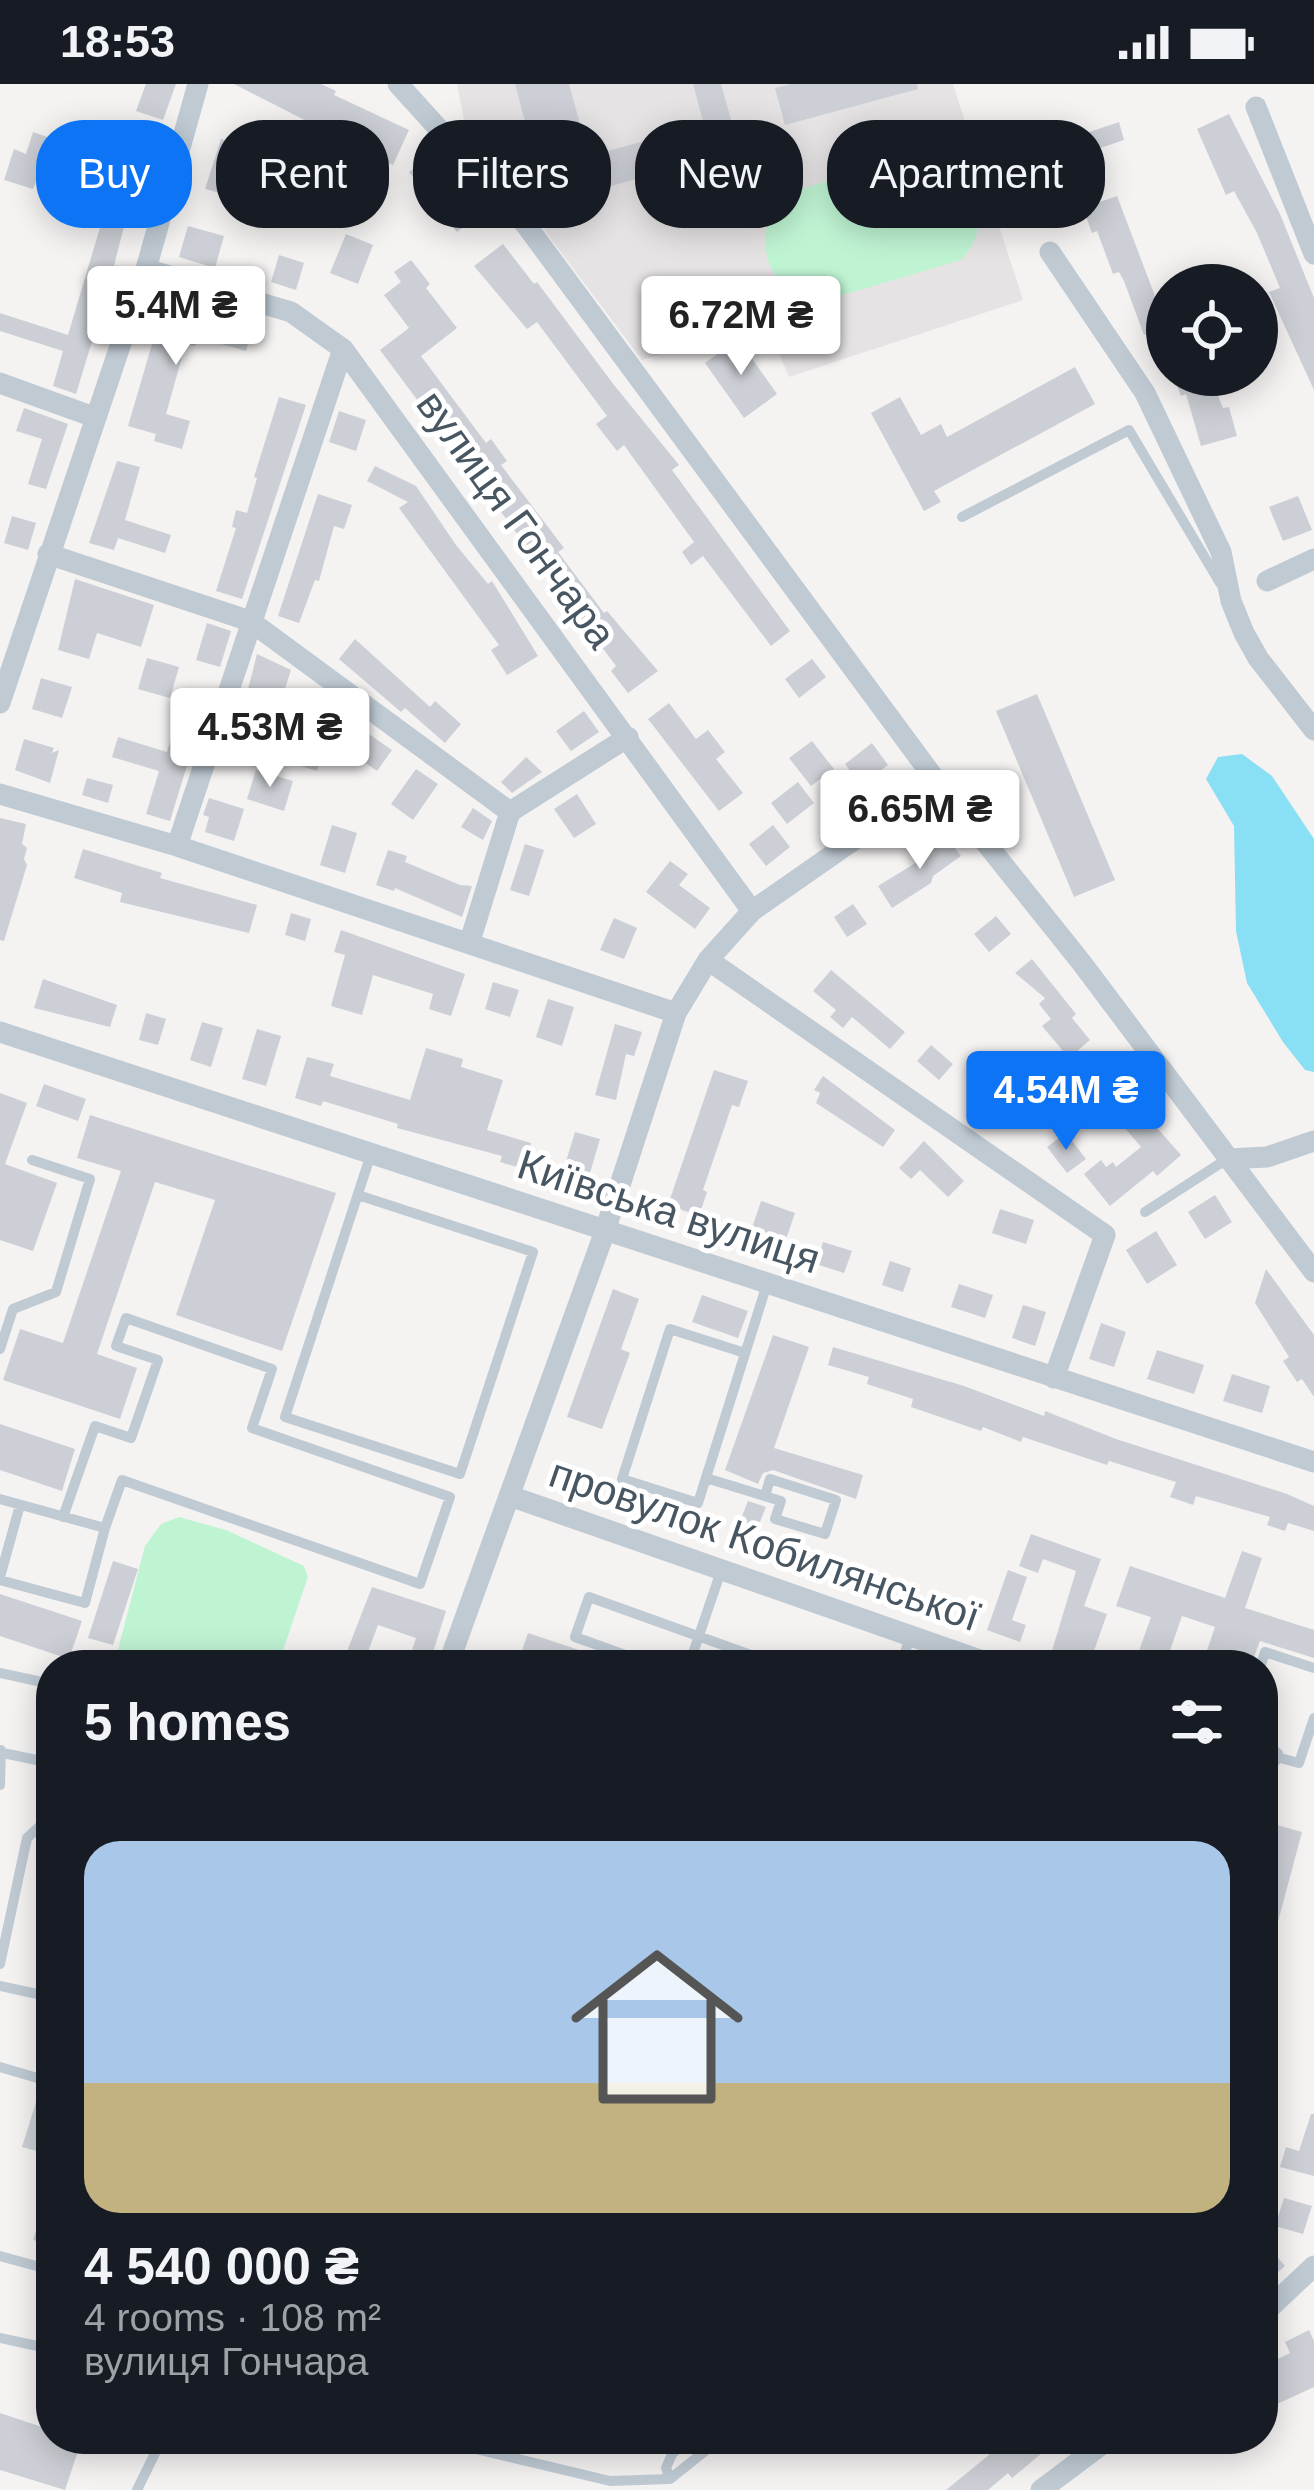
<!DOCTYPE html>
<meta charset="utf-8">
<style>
body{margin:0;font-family:Helvetica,sans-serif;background:#20242c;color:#f1f3f6;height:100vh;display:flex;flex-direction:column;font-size:45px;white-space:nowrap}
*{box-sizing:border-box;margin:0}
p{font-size:39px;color:#9ea1a6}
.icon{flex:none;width:66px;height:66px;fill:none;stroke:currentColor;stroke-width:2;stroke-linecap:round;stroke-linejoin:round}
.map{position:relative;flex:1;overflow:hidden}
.side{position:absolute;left:36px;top:1566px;width:1242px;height:804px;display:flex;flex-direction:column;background:#171b24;border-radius:48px;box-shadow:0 6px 30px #0003}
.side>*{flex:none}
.top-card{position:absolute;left:36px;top:36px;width:1242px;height:108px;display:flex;gap:24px}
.fabs{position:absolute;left:1146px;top:180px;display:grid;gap:24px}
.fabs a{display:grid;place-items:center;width:132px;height:132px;border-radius:50%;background:#171b24;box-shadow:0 6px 30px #0003;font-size:60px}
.price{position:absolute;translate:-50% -102px;padding:0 27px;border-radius:12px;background:#fff;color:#222;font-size:39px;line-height:78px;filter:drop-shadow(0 3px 6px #0008)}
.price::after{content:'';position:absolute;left:50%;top:72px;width:36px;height:27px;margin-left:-18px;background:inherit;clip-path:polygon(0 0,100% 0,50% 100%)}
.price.selected{background:#0c74f5;color:#fff}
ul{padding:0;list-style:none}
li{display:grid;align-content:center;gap:24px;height:636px;padding:0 48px}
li+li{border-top:3px solid #363941}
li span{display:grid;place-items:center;height:372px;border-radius:36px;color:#555}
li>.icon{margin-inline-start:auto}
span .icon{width:216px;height:216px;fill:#fffc;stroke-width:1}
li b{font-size:51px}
h2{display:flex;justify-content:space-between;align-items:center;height:144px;padding:0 48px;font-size:51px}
.pill{padding:0 42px;border-radius:48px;background:#171b24;box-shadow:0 6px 30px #0003;font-size:42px;line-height:108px}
.pill.selected{background:#0c74f5;color:#fff}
.status{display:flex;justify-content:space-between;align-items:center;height:84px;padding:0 60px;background:#171b24;direction:ltr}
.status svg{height:33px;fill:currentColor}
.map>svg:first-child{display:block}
</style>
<div class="status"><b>18:53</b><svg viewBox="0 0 49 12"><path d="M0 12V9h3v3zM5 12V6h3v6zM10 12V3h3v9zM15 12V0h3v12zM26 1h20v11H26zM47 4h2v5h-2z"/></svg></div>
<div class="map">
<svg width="1314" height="2406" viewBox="0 0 1314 2406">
<rect width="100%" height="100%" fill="#f5f2f2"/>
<!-- education -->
<path fill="#e6e3e4" d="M 457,0 L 953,0 L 1023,216 L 789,293 L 766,238 L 642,276 L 465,41 Z"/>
<!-- green -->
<path fill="#bff4d3" d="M 926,70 C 969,88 999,136 961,176 L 819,218 C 763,211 745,139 793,107 Z
M 179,1433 L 226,1446 L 304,1482 L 308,1493 L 278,1581 L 114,1581 L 145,1462 L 161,1440 Z"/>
<!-- water -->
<path fill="#89dff4" d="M 1242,670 L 1272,692 L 1314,755 L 1314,988 L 1305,986 L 1283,958 L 1247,899 L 1236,847 L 1234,742 L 1206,695 L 1218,673 Z"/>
<!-- building -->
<path fill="#cccfd5" d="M 146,0 L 176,0 L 163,36 L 136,27 Z
M 234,0 L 321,0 L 336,7 L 334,11 L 409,46 L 393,81 Z
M 515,0 L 569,0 L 589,72 L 704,41 L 693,0 L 721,0 L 740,67 L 559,116 L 548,76 L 536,79 Z
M 791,0 L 917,0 L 918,5 L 785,41 L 775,4 Z
M 1229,30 L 1280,130 L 1314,214 L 1314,306 L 1269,208 L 1280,204 L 1257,149 L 1234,107 L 1226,111 L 1197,45 Z
M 1119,38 L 1124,56 L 1018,92 L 1012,74 Z
M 33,48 L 53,55 L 33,105 L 4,96 L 14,65 L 26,70 Z
M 221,55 L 260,67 L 253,88 L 293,99 L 285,126 L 205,105 Z
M 434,69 L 479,131 L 457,148 L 409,88 Z
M 129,87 L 146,93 L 135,125 L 129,123 L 108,205 L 114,207 L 100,253 L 94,251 L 76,310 L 53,302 L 63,267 L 0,247 L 0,229 L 68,251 L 116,90 L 127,94 Z
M 1117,112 L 1155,212 L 1167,208 L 1167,242 L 1144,251 L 1124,197 L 1119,188 L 1113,190 L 1097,147 L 1092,149 L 1083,124 Z
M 188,142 L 224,152 L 215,184 L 179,173 Z
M 346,150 L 373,161 L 358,200 L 330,189 Z
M 503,160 L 534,200 L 537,198 L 614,301 L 679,381 L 672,386 L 790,547 L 771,562 L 703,472 L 691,481 L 682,468 L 694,458 L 624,361 L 617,367 L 596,340 L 607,332 L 537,238 L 527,245 L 474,182 Z
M 279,171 L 304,179 L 296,206 L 271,198 Z
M 411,176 L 430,200 L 426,204 L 457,244 L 421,272 L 486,359 L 491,355 L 507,377 L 501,381 L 564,464 L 558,468 L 604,529 L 607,527 L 658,587 L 628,609 L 611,587 L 616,582 L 380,266 L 409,244 L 384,211 L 401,198 L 394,188 Z
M 157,220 L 229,240 L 231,235 L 253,241 L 246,267 L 197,253 L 195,262 L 186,259 L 166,330 L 190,337 L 182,365 L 154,357 L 156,350 L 128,342 L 155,250 L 149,249 Z
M 738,255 L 777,310 L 744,334 L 705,279 Z
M 1075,283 L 1095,320 L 934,407 L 941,418 L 924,427 L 871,329 L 900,313 L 921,351 L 941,340 L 947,353 Z
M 1173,291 L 1209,291 L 1223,324 L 1229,323 L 1237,352 L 1201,362 L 1186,310 L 1181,312 Z
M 279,313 L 306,321 L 242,515 L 216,507 L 236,444 L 232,443 L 236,426 L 247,429 L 257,394 L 254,393 Z
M 24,324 L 68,340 L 46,405 L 28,400 L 42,355 L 16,347 Z
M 339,327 L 366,336 L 356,367 L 329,358 Z
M 117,377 L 140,383 L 125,436 L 171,451 L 165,469 L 118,454 L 114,466 L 89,459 Z
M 375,382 L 416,402 L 456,461 L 488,500 L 492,497 L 538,572 L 507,591 L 491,566 L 499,561 L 399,424 L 408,418 L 367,397 Z
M 318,410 L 352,421 L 344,445 L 334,442 L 319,497 L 315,496 L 299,539 L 278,532 Z
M 1298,412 L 1312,446 L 1283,457 L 1269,423 Z
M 12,432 L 36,439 L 28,466 L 4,459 Z
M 75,495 L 154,521 L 141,563 L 97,549 L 89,575 L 58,566 Z
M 207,539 L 231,547 L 220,583 L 196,576 Z
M 355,555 L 430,623 L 435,617 L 461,640 L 445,659 L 405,624 L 401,628 L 339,575 Z
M 257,570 L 291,586 L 283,611 L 321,622 L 313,646 L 328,651 L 317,687 L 288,678 L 294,660 L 238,644 Z
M 147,574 L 179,583 L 170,614 L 138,605 Z
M 812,575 L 826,593 L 799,614 L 785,595 Z
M 41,594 L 72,603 L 62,634 L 32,625 Z
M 1037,610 L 1115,796 L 1074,813 L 996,627 Z
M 669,619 L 696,655 L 708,646 L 725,668 L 716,675 L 743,709 L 719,727 L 648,635 Z
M 584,627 L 599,648 L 571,667 L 556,647 Z
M 363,646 L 392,666 L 377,687 L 348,667 Z
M 118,653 L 167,668 L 171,655 L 193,662 L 170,737 L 146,730 L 159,687 L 112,673 Z
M 24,655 L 54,664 L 52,669 L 59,666 L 50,699 L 15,686 Z
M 812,657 L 834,685 L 811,702 L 789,674 Z
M 872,659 L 888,681 L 861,701 L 845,680 Z
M 526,673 L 542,688 L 512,709 L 501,698 Z
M 416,685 L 438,700 L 413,736 L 391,720 Z
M 256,686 L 293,697 L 284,727 L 247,715 Z
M 87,694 L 113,701 L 108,719 L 82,711 Z
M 798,698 L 814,719 L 787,740 L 771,719 Z
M 577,710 L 596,740 L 574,754 L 554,725 Z
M 209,714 L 244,725 L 234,757 L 205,748 L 209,733 L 203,731 Z
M 473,724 L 492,737 L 483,756 L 461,743 Z
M 0,734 L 26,740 L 22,760 L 27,764 L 24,775 L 27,781 L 4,857 L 0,856 Z
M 332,741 L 357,749 L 345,789 L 320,781 Z
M 773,741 L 790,763 L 766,782 L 749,760 Z
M 945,751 L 961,772 L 933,792 L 931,799 L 892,824 L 878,802 L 922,775 L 918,769 Z
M 525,760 L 544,766 L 529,812 L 510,806 Z
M 83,765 L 162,789 L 160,794 L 257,821 L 249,849 L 120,818 L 122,809 L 74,794 Z
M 388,766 L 407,772 L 405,778 L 460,801 L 472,802 L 462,833 L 395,804 L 394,807 L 376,801 Z
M 670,777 L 688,790 L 679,801 L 710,824 L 695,845 L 646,808 Z
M 853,820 L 867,840 L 847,853 L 834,833 Z
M 291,829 L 311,835 L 305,857 L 285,851 Z
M 996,832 L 1011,850 L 989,868 L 974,850 Z
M 614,834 L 637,844 L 624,875 L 600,866 Z
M 341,846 L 465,890 L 451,932 L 429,925 L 433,910 L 373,891 L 362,931 L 331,922 L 345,871 L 334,868 Z
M 1032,875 L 1076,930 L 1072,934 L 1090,956 L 1069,974 L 1042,942 L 1051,935 L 1039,920 L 1045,914 L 1015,889 Z
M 831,886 L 905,948 L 890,965 L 852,933 L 843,944 L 830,933 L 836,926 L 813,907 Z
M 43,895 L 117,921 L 110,943 L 34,924 Z
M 493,898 L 519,906 L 510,933 L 485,925 Z
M 548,915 L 574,923 L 562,962 L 536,953 Z
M 146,929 L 166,935 L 158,961 L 139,956 Z
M 202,938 L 223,944 L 211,983 L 190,976 Z
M 615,940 L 642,948 L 634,972 L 626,970 L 616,1016 L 595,1011 Z
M 257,945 L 281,952 L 266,1002 L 242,995 Z
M 931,961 L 953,980 L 939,996 L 917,977 Z
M 426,964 L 463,975 L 461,983 L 503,996 L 487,1046 L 531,1059 L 524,1085 L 500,1078 L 502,1072 L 397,1044 L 398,1040 L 323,1017 L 321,1022 L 295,1014 L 307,973 L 334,980 L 330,992 L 410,1016 Z
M 714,986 L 748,997 L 739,1023 L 732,1021 L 703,1106 L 707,1108 L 699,1132 L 668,1121 Z
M 823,992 L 895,1046 L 883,1063 L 816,1019 L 820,1009 L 814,1006 Z
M 979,996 L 1006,1018 L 995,1031 L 968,1010 Z
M 44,1000 L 86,1015 L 78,1037 L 36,1022 Z
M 1121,1003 L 1181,1071 L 1157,1092 L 1153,1087 L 1110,1122 L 1084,1090 L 1101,1076 L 1106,1083 L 1113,1078 L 1116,1083 L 1141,1063 L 1103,1018 Z
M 0,1009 L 27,1019 L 5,1080 L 57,1099 L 33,1167 L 0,1156 Z
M 90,1031 L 336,1109 L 282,1267 L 176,1231 L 215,1116 L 155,1098 L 97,1270 L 137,1284 L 120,1335 L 3,1296 L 20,1245 L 63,1259 L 121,1087 L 77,1074 Z
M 575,1048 L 600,1055 L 587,1099 L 597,1102 L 592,1118 L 557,1107 Z
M 1066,1049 L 1086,1075 L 1067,1089 L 1047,1063 Z
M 924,1057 L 964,1097 L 948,1113 L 920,1086 L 911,1095 L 899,1084 Z
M 1215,1111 L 1232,1138 L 1205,1155 L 1188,1128 Z
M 761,1117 L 795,1129 L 783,1164 L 749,1153 Z
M 1000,1125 L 1034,1136 L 1026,1160 L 992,1149 Z
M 1156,1147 L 1177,1181 L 1147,1200 L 1126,1166 Z
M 823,1158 L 852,1167 L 844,1189 L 816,1180 Z
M 890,1177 L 911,1184 L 903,1208 L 882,1201 Z
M 1266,1185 L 1314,1251 L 1314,1313 L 1302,1295 L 1297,1298 L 1283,1277 L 1289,1273 L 1255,1219 Z
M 959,1200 L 993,1211 L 985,1234 L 951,1223 Z
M 613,1205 L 639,1215 L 621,1265 L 630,1269 L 602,1345 L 567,1333 Z
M 702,1211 L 748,1227 L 738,1254 L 692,1238 Z
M 1023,1221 L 1046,1228 L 1035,1262 L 1012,1254 Z
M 1101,1239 L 1126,1248 L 1114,1283 L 1089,1275 Z
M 773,1251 L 809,1263 L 774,1364 L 863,1391 L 856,1415 L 773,1386 L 763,1389 L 758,1400 L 725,1386 Z
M 833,1263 L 964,1302 L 1044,1332 L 1045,1327 L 1116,1355 L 1287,1410 L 1314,1422 L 1314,1447 L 1288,1439 L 1285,1447 L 1267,1441 L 1270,1433 L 1196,1412 L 1193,1421 L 1170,1413 L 1176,1398 L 1109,1377 L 1107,1381 L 1023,1353 L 1021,1358 L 983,1343 L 981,1347 L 911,1323 L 913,1315 L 867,1300 L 869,1293 L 828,1281 Z
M 1157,1266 L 1204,1281 L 1194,1310 L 1147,1295 Z
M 1232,1290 L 1270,1302 L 1262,1329 L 1223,1317 Z
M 0,1340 L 75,1365 L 62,1407 L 0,1386 Z
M 748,1417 L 766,1423 L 755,1450 L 738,1443 Z
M 1031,1450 L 1101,1475 L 1084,1522 L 1107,1530 L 1089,1581 L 1051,1570 L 1076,1487 L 1043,1475 L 1038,1489 L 1019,1482 Z
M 1242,1467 L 1262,1474 L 1245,1524 L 1314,1546 L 1314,1574 L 1260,1557 L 1251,1581 L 1202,1581 L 1215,1543 L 1182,1532 L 1165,1581 L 1134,1581 L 1151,1533 L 1116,1522 L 1130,1482 L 1225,1514 Z
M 113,1477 L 138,1485 L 113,1561 L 88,1554 Z
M 1008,1486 L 1027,1493 L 1012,1536 L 1026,1541 L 1020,1558 L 987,1546 Z
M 372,1503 L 446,1527 L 429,1581 L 407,1581 L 416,1554 L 378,1541 L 363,1581 L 344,1575 Z
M 0,1510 L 82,1537 L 69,1575 L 0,1552 Z
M 528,1549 L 615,1578 L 615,1581 L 517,1581 Z
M 1263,1737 L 1302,1748 L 1268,1875 L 1263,1874 Z
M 40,2005 L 51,2008 L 51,2071 L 22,2063 Z
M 1311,2030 L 1314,2030 L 1314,2092 L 1280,2083 L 1286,2063 L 1299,2067 Z
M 47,2111 L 51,2112 L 51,2161 L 33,2156 Z
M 1284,2114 L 1312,2122 L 1303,2150 L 1275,2142 Z
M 1263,2156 L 1285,2182 L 1263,2201 Z
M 1309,2246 L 1314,2257 L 1314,2303 L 1273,2322 L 1263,2300 L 1263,2282 L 1290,2269 L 1285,2258 Z
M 0,2329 L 51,2346 L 51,2355 L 82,2355 L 65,2406 L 0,2386 Z
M 991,2355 L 997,2355 L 1007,2367 L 1021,2355 L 1059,2355 L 1012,2394 L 1008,2389 L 988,2406 L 946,2406 L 989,2371 L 982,2362 Z"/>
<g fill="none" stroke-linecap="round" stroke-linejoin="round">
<!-- lane -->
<path stroke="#bfcad3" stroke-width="10" d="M 962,433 L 1129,346 L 1220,499
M 358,1111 L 533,1168 L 460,1390 L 285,1333 L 371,1070
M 1145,1128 L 1227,1075
M 0,1265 L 13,1225 L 56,1208 L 90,1095 L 32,1076
M 745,1269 L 670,1245 L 622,1395 L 698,1419 L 767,1200
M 706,1394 L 781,1417 L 775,1435 L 825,1450 L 836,1416 L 770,1395 L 765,1412
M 0,1415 L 105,1444 L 85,1519 L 0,1496
M 63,1433 L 95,1342 L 131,1354 L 158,1276 L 116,1262 L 126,1234 L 272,1285 L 252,1344 L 450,1413 L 420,1500 L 122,1396 L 105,1444
M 0,1493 L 20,1421
M 653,1581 L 575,1553 L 589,1513 L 762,1575 L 760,1581
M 689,1581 L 721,1487
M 901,1581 L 910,1553
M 1261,1581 L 1265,1568 L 1314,1584
M 0,1589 L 51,1600
M 3,1669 L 51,1679
M 1273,1672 L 1299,1679 L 1314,1634
M 0,1701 L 1,1666
M 0,1880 L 27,1754 L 40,1742 L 51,1744
M 0,1902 L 51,1913
M 0,1983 L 51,1998
M 0,2172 L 51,2186
M 0,2254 L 51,2265
M 434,2355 L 610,2397 L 670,2395 L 720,2355
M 670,2395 L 666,2384 L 672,2370 L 689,2355
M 137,2406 L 162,2355"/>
<!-- street -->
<path stroke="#bfcad3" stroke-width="21" d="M 398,0 L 526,141 L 937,698 L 1081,878 L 1314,1188
M 1256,23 L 1314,170
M 1050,168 L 1145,309 L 1221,468 L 1231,517 L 1244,549 L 1258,574 L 1314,646
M 146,185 L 291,228 L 343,265 L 752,827
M 0,299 L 94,333
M 48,470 L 250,537 L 510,728
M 1267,497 L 1314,475
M 0,619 L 146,185 L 198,0
M 0,710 L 177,762 L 676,929
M 177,762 L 343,265
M 470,857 L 510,728 L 628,653
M 708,876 L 1105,1151 L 1054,1294
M 0,948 L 1314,1378
M 1227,1075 L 1267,1073 L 1314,1057
M 510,1412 L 994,1581
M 448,1581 L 605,1147 L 676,929 L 708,876 L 752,827 L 937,698
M 1263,1669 L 1273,1672
M 1263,2230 L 1314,2182
M 1041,2406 L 1109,2355"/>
</g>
<g text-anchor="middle" stroke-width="10" stroke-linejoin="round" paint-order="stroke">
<!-- street labels -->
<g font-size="42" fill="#485662" stroke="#fff">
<text transform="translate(517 435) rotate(54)" y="15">вулиця Гончара</text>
<text transform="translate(669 1127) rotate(18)" y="15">Київська вулиця</text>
<text transform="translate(765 1460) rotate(19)" y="15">провулок Кобилянської</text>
</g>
</g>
</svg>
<div class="fabs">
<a><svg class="icon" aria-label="locate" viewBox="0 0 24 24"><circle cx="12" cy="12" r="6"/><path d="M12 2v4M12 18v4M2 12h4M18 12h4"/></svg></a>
</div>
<b class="price" style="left:176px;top:284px">5.4M ₴</b>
<b class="price" style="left:741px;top:294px">6.72M ₴</b>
<b class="price" style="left:270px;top:706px">4.53M ₴</b>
<b class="price" style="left:920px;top:788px">6.65M ₴</b>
<b class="price selected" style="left:1066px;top:1069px">4.54M ₴</b>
<div class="top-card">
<a class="pill selected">Buy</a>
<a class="pill">Rent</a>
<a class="pill">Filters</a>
<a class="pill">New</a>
<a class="pill">Apartment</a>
</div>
<section class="side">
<h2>5 homes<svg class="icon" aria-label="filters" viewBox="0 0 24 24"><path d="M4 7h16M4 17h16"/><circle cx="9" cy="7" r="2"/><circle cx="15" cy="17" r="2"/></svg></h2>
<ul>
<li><span style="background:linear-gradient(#a9c7e8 65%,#c2b280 0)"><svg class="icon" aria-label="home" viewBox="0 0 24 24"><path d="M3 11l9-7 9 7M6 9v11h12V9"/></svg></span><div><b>4 540 000 ₴</b><p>4 rooms · 108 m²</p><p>вулиця Гончара</p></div></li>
</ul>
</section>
</div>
